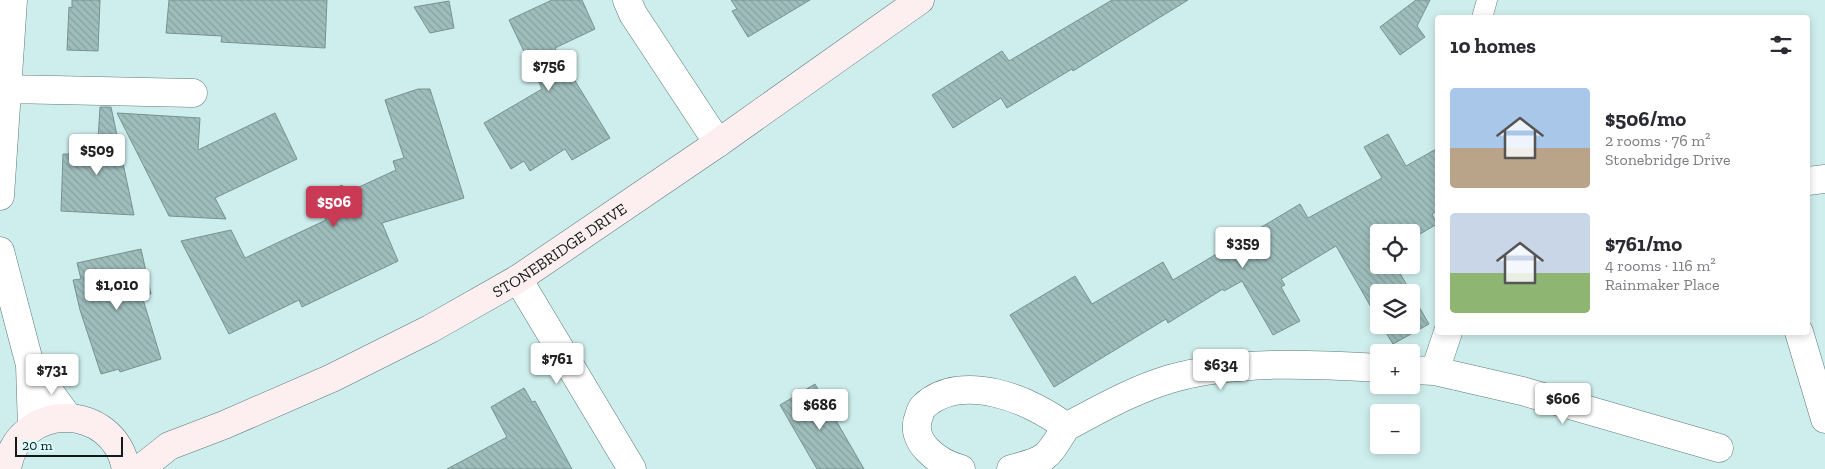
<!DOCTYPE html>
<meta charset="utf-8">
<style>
body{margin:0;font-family:"Zilla Slab",serif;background:#f2f2f3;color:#2b2b33;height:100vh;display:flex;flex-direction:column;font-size:19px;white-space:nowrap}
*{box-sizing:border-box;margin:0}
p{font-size:16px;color:#7c7c81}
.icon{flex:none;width:28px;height:28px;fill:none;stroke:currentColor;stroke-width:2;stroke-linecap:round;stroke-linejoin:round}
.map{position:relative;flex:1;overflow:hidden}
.side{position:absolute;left:1435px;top:15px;width:375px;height:320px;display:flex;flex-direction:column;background:#fff;border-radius:5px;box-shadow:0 2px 8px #0003}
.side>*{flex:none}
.buttons{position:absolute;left:1370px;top:224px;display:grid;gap:10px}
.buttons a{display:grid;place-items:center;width:50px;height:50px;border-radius:5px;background:#fff;box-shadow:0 2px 8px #0003;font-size:25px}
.scale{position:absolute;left:15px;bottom:12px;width:108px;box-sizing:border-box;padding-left:5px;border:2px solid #101c1b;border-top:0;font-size:14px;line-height:18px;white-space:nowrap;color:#101c1b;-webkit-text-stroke:4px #dbfbfa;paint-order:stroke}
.price{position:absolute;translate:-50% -42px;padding:0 11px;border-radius:5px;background:#fff;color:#222;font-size:16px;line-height:32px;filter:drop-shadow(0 1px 2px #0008)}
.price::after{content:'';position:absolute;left:50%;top:30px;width:15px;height:11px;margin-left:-8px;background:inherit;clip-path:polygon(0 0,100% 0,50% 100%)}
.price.selected{background:#ca3a54;color:#fff}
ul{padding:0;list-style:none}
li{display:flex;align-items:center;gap:15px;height:125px;padding:0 15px}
li span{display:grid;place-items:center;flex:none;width:140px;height:100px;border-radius:5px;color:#555}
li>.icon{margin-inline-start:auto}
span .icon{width:60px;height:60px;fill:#fffc;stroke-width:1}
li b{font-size:21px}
h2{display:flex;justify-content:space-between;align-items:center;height:60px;padding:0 15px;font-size:21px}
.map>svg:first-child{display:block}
</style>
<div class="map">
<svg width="1825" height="469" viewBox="0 0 1825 469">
<defs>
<pattern id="building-back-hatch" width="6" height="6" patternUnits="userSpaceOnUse" patternTransform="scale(1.25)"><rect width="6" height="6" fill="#9ebdbc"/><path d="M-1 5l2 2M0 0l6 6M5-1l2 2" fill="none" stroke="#87a2a1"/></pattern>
</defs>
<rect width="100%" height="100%" fill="#ceeeed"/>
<!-- building -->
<path fill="url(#building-back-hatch)" stroke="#769392" d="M 72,0 L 100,0 L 98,51 L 67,50 L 69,7 L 72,8 Z
M 169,0 L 327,0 L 325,48 L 221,42 L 222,36 L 166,33 Z
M 552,0 L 582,0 L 595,29 L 555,48 L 610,138 L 572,160 L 565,149 L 530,171 L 524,161 L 511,169 L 484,123 L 542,89 L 509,20 Z
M 731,0 L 810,0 L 748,37 L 732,11 L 737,9 Z
M 1112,0 L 1188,0 L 1073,71 L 1072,69 L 1007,108 L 1001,98 L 953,128 L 932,95 L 1002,51 L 1009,61 Z
M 1416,0 L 1430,0 L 1417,26 L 1425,37 L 1400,55 L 1380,27 Z
M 449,1 L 454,28 L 430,33 L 414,7 Z
M 418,89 L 430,89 L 464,198 L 382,223 L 398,261 L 302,307 L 299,300 L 229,334 L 181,241 L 231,230 L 245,258 L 326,220 L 316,198 L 342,185 L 346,193 L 396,170 L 393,161 L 404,158 L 385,100 Z
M 100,107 L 111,107 L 134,215 L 61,211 L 63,154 L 97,155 Z
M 117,113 L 200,118 L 198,150 L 275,113 L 297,159 L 215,198 L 226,219 L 169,216 Z
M 1388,134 L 1406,166 L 1438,148 L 1438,211 L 1432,214 L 1437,224 L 1415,237 L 1409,229 L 1417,243 L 1411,246 L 1411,232 L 1379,232 L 1379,265 L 1395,265 L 1411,292 L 1379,292 L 1379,321 L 1336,246 L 1281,279 L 1285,285 L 1281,287 L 1300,321 L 1273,335 L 1242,281 L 1224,291 L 1223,289 L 1168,323 L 1166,319 L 1054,387 L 1010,315 L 1075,276 L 1092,304 L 1163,262 L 1173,280 L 1300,204 L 1308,218 L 1382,178 L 1364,147 Z
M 141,249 L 151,294 L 142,296 L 161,359 L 120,372 L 119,369 L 101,374 L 80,310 L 73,280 L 81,279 L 77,263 Z
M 1411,293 L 1429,324 L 1393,344 L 1381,325 L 1411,325 Z
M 815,384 L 864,469 L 817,469 L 780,405 Z
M 524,388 L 532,402 L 535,401 L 572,469 L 447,469 L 507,437 L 491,407 Z"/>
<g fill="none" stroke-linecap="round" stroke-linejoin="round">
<!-- lane casing -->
<g stroke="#5c7978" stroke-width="21">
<path id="lane" d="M 1482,18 L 1487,0"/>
</g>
<!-- street casing -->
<g stroke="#5c7978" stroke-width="29">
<path id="street" d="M 627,0 L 633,14 L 718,143
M 8,89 L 193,93
M 1808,181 L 1825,179
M 0,196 L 13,0
M 0,251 L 30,365 L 32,428
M 518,279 L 632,469
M 1799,332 L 1825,419
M 30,365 L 68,417
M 1411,370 L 1435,371 L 1522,391 L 1719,448
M 1435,371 L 1448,332
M 1066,427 C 1100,409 1133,390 1170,379 C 1234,360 1312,364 1379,368
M 961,469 C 939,463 908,442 919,416 C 920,413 921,408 924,406 C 962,371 1032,400 1066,427
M 1011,469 C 1047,460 1047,458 1066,427"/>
</g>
<!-- secondary casing -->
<g stroke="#5c7978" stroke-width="29">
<g id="secondary">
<path d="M 7,469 C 17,401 114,401 126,469"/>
<path id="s1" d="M 140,469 L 169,446 L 224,425 L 332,378 L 430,329 L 518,279 L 718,143 L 920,0"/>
</g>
</g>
<!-- lane -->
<use href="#lane" stroke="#fff" stroke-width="20"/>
<!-- street -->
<use href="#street" stroke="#fff" stroke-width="28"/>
<!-- secondary -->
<use href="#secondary" stroke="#fdeeef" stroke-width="28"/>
</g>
<g text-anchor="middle" stroke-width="5" stroke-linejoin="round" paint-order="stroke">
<!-- street labels -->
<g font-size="16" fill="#101c1b" stroke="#dbfbfa">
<text dy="6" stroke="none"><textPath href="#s1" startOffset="475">STONEBRIDGE DRIVE</textPath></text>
</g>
</g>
</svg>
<div class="buttons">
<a><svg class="icon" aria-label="locate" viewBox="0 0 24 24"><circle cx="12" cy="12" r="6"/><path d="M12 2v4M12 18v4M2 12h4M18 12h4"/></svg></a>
<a><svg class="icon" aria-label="layers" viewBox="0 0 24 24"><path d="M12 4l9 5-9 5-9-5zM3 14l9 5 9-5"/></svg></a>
<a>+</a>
<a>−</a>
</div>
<div class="scale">20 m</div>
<b class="price" style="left:549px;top:92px">$756</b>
<b class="price" style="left:97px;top:176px">$509</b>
<b class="price selected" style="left:334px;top:228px">$506</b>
<b class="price" style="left:1243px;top:269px">$359</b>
<b class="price" style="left:117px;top:311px">$1,010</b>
<b class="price" style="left:557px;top:385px">$761</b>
<b class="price" style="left:1221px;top:391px">$634</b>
<b class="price" style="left:52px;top:396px">$731</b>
<b class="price" style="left:1563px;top:425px">$606</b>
<b class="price" style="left:820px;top:431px">$686</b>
<section class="side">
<h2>10 homes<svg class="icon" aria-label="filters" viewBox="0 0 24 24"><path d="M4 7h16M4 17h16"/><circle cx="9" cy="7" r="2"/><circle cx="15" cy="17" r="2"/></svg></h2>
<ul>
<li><span style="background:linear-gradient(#a9c7e8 60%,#b9a48a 0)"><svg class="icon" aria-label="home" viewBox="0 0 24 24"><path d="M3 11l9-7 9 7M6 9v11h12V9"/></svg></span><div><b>$506/mo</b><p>2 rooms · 76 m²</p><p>Stonebridge Drive</p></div></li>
<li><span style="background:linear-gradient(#c9d6e8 60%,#8fb573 0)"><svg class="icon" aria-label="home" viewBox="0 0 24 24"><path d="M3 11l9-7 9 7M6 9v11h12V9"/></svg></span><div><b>$761/mo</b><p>4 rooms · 116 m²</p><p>Rainmaker Place</p></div></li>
</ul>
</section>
</div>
